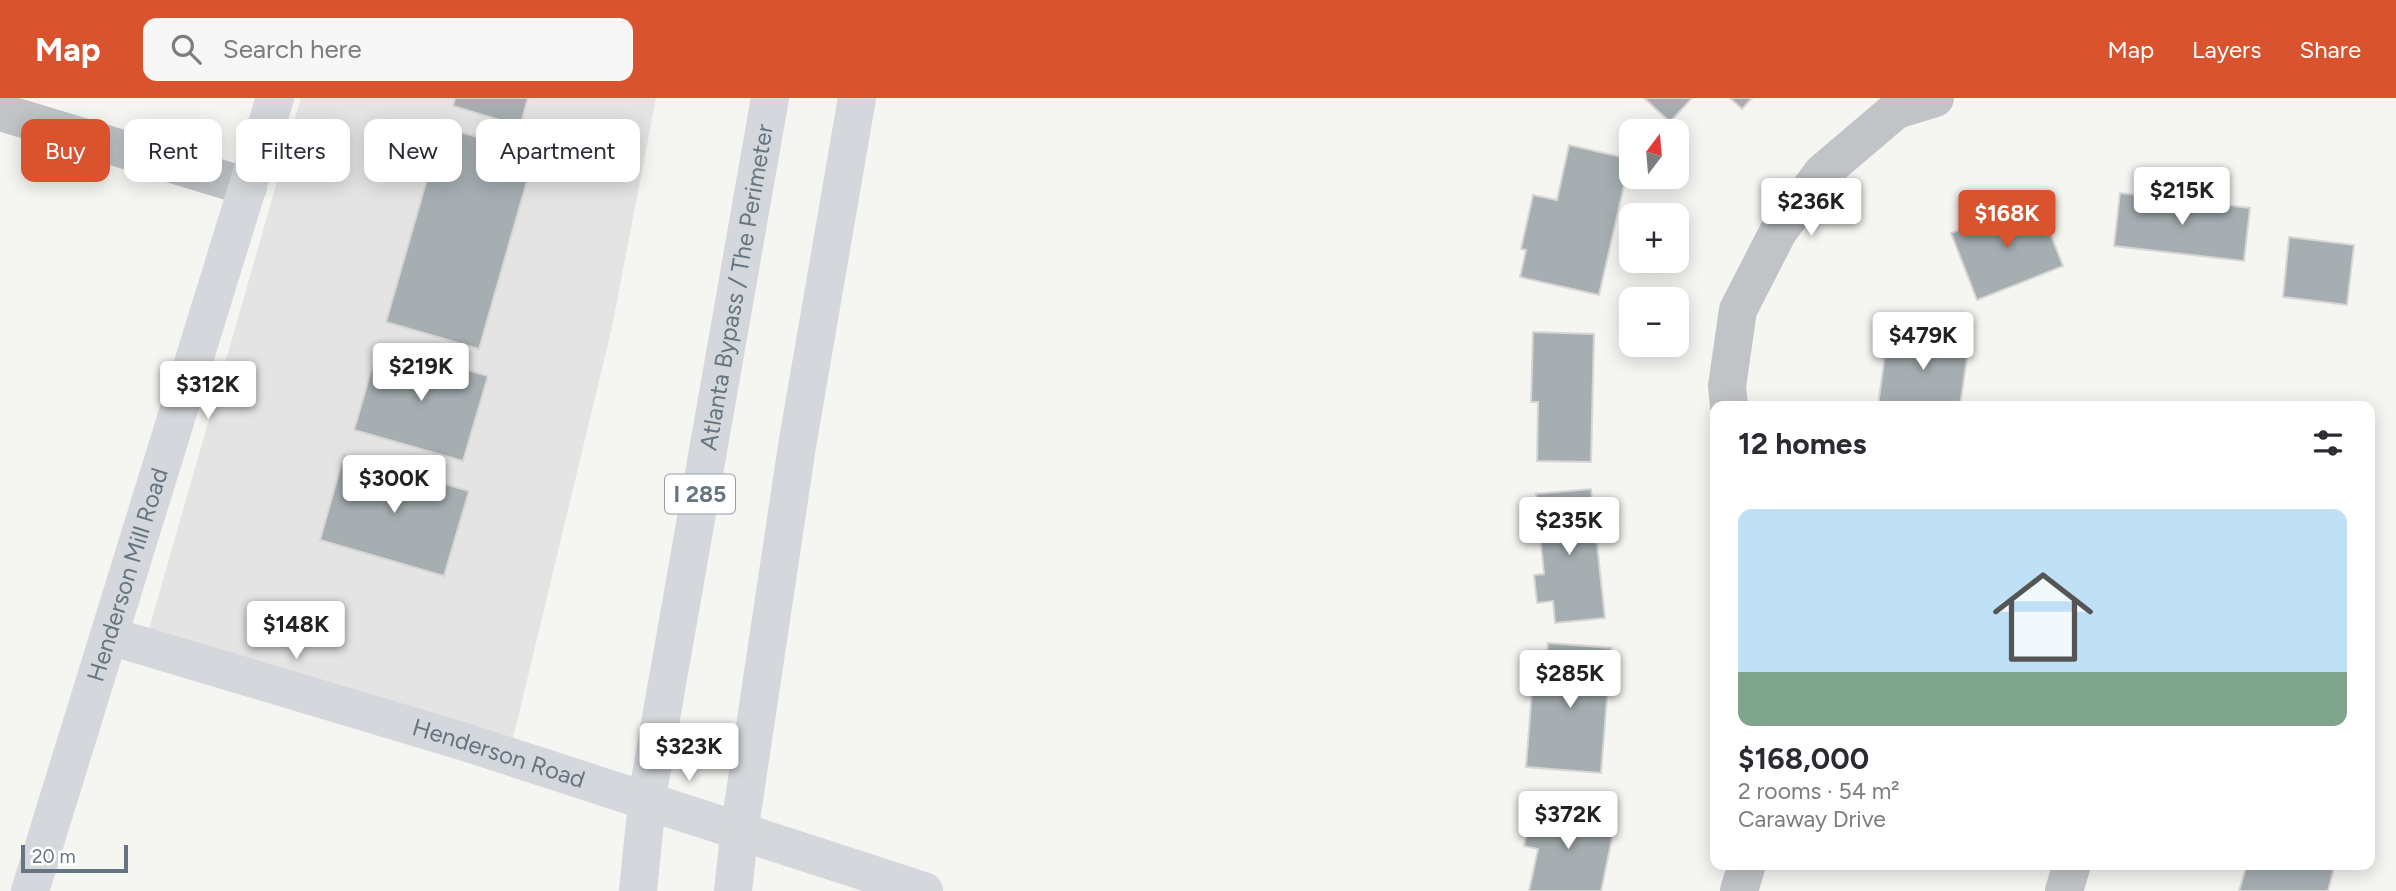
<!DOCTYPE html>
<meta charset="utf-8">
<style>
body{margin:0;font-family:Figtree,sans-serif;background:#f7f7f7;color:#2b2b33;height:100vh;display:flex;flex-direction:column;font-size:26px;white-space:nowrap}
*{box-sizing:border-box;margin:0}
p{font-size:23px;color:#7c7c81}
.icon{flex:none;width:38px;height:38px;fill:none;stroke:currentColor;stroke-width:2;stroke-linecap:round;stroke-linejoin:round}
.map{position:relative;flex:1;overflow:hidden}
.panel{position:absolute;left:1710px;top:303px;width:665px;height:469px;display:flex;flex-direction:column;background:#fff;border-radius:14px;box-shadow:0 4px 18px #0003}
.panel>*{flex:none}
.banner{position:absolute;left:21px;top:21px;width:665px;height:63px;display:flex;gap:14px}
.needle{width:46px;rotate:16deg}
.tools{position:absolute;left:1619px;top:21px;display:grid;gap:14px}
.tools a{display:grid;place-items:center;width:70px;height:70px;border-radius:14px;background:#fff;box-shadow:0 4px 18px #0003;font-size:35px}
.scale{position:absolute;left:21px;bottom:18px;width:107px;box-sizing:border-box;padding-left:7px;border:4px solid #667581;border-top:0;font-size:19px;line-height:24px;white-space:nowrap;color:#667581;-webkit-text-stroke:5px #fff;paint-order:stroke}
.price{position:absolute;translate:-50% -60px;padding:0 16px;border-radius:7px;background:#fff;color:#222;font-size:23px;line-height:46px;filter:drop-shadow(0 2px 4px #0008)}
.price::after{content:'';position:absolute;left:50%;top:42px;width:21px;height:16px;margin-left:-10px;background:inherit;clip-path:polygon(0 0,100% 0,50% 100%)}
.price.active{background:#d9542e;color:#fff}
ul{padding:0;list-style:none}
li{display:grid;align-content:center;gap:14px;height:371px;padding:0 28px}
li+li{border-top:2px solid #e1e1e2}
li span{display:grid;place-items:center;height:217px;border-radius:14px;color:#555}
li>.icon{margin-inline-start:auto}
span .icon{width:126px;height:126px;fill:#fffc;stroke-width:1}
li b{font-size:30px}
h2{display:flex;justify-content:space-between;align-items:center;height:84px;padding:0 28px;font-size:30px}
.tag{padding:0 24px;border-radius:14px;background:#fff;box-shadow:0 4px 18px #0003;font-size:24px;line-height:63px}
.tag.active{background:#d9542e;color:#fff}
header{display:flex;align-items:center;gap:42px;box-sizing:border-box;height:98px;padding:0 35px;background:#d9542e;color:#fff}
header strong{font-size:33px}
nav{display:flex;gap:38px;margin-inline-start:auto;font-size:24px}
.search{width:490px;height:63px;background:#f7f7f7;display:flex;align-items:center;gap:18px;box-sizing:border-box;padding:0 24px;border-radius:14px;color:#7c7c81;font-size:26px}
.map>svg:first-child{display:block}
</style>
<header>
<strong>Map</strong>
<div class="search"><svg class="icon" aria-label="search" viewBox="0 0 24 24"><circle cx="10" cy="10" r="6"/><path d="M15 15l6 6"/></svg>Search here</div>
<nav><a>Map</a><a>Layers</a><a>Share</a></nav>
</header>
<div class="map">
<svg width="2396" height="793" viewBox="0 0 2396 793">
<rect width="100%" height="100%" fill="#f5f5f2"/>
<!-- built -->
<path fill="#e3e4e3" d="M 301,0 L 656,0 L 612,229 L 509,657 L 143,552 Z"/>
<!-- building -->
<path fill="#a6aeb2" stroke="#d6d6d4" stroke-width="2" d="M 455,0 L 528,0 L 520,28 L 453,8 Z
M 1644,0 L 1692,0 L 1670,24 Z
M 1730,0 L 1752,0 L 1742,11 Z
M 442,29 L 535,55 L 479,251 L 386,224 Z
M 1569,47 L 1630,61 L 1599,197 L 1520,179 L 1526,152 L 1521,151 L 1533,97 L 1557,102 Z
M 2120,95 L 2250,110 L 2244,163 L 2114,148 Z
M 2037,101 L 2063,168 L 1977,202 L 1951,135 Z
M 2289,139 L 2354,147 L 2347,207 L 2283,199 Z
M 1533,234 L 1594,236 L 1591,364 L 1537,363 L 1538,304 L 1531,304 Z
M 1888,234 L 1969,246 L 1960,308 L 1878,308 Z
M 379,246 L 488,278 L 463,363 L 354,332 Z
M 344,357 L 469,393 L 444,478 L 320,442 Z
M 1591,391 L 1605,520 L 1555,525 L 1553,503 L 1537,505 L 1534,477 L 1544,476 L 1536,396 Z
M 1548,545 L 1611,550 L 1601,675 L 1526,669 L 1532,593 L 1544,594 Z
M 1533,708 L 1615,726 L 1601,793 L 1529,793 L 1538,751 L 1524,748 Z
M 2247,766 L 2335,766 L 2328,793 L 2239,793 Z"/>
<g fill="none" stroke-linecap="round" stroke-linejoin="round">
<!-- street -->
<path stroke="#c0c4c7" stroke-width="38" d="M 0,14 L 248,89
M 1729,308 L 1727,288 L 1738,212 L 1778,134 L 1822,75 L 1896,12 L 1935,0
M 1739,793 L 1747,766
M 2064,793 L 2072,766"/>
<!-- secondary -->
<g stroke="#d4d8dc" stroke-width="38">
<path id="s1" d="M 110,538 L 465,644 L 924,793"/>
<path id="s2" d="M 30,793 L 275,0"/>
</g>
<!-- highway -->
<g stroke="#d4d8dc" stroke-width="38">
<path id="s3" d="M 638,793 L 648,694 L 770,0"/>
<path d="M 733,793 L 740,728 L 797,348 L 857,0"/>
</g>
</g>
<g text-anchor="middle" stroke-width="7" stroke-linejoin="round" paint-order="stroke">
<!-- shield labels -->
<rect fill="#fff" stroke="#949ea7" stroke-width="2" x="665" y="376.5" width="70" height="39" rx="5"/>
<g font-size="23" font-weight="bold" fill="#667581">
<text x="700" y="404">I 285</text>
</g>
<!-- street labels -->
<g font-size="24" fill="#667581" stroke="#fff">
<text dy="8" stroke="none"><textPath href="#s3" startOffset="612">Atlanta Bypass / The Perimeter</textPath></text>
<text dy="8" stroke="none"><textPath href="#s2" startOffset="331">Henderson Mill Road</textPath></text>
<text dy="8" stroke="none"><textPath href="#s1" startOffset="406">Henderson Road</textPath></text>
</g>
</g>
</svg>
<div class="tools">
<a><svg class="needle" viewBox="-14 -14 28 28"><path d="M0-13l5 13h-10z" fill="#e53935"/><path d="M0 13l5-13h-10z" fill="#7c7c81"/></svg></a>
<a>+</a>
<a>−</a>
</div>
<div class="scale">20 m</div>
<b class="price" style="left:2182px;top:129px">$215K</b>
<b class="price" style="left:1811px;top:140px">$236K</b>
<b class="price active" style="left:2007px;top:152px">$168K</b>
<b class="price" style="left:1923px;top:274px">$479K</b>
<b class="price" style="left:421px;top:305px">$219K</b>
<b class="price" style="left:208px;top:323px">$312K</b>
<b class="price" style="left:394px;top:417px">$300K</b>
<b class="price" style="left:1569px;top:459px">$235K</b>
<b class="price" style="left:296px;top:563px">$148K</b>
<b class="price" style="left:1570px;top:612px">$285K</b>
<b class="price" style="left:689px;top:685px">$323K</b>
<b class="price" style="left:1568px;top:753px">$372K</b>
<div class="banner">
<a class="tag active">Buy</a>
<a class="tag">Rent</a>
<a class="tag">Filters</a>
<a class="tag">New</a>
<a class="tag">Apartment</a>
</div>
<section class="panel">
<h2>12 homes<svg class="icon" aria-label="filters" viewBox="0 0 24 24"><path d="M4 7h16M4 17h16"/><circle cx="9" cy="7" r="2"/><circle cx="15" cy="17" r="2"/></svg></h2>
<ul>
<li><span style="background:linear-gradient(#bfe0f5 75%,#7fa58c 0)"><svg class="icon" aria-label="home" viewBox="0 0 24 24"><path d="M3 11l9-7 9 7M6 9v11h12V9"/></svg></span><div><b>$168,000</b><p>2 rooms · 54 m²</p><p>Caraway Drive</p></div></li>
</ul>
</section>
</div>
